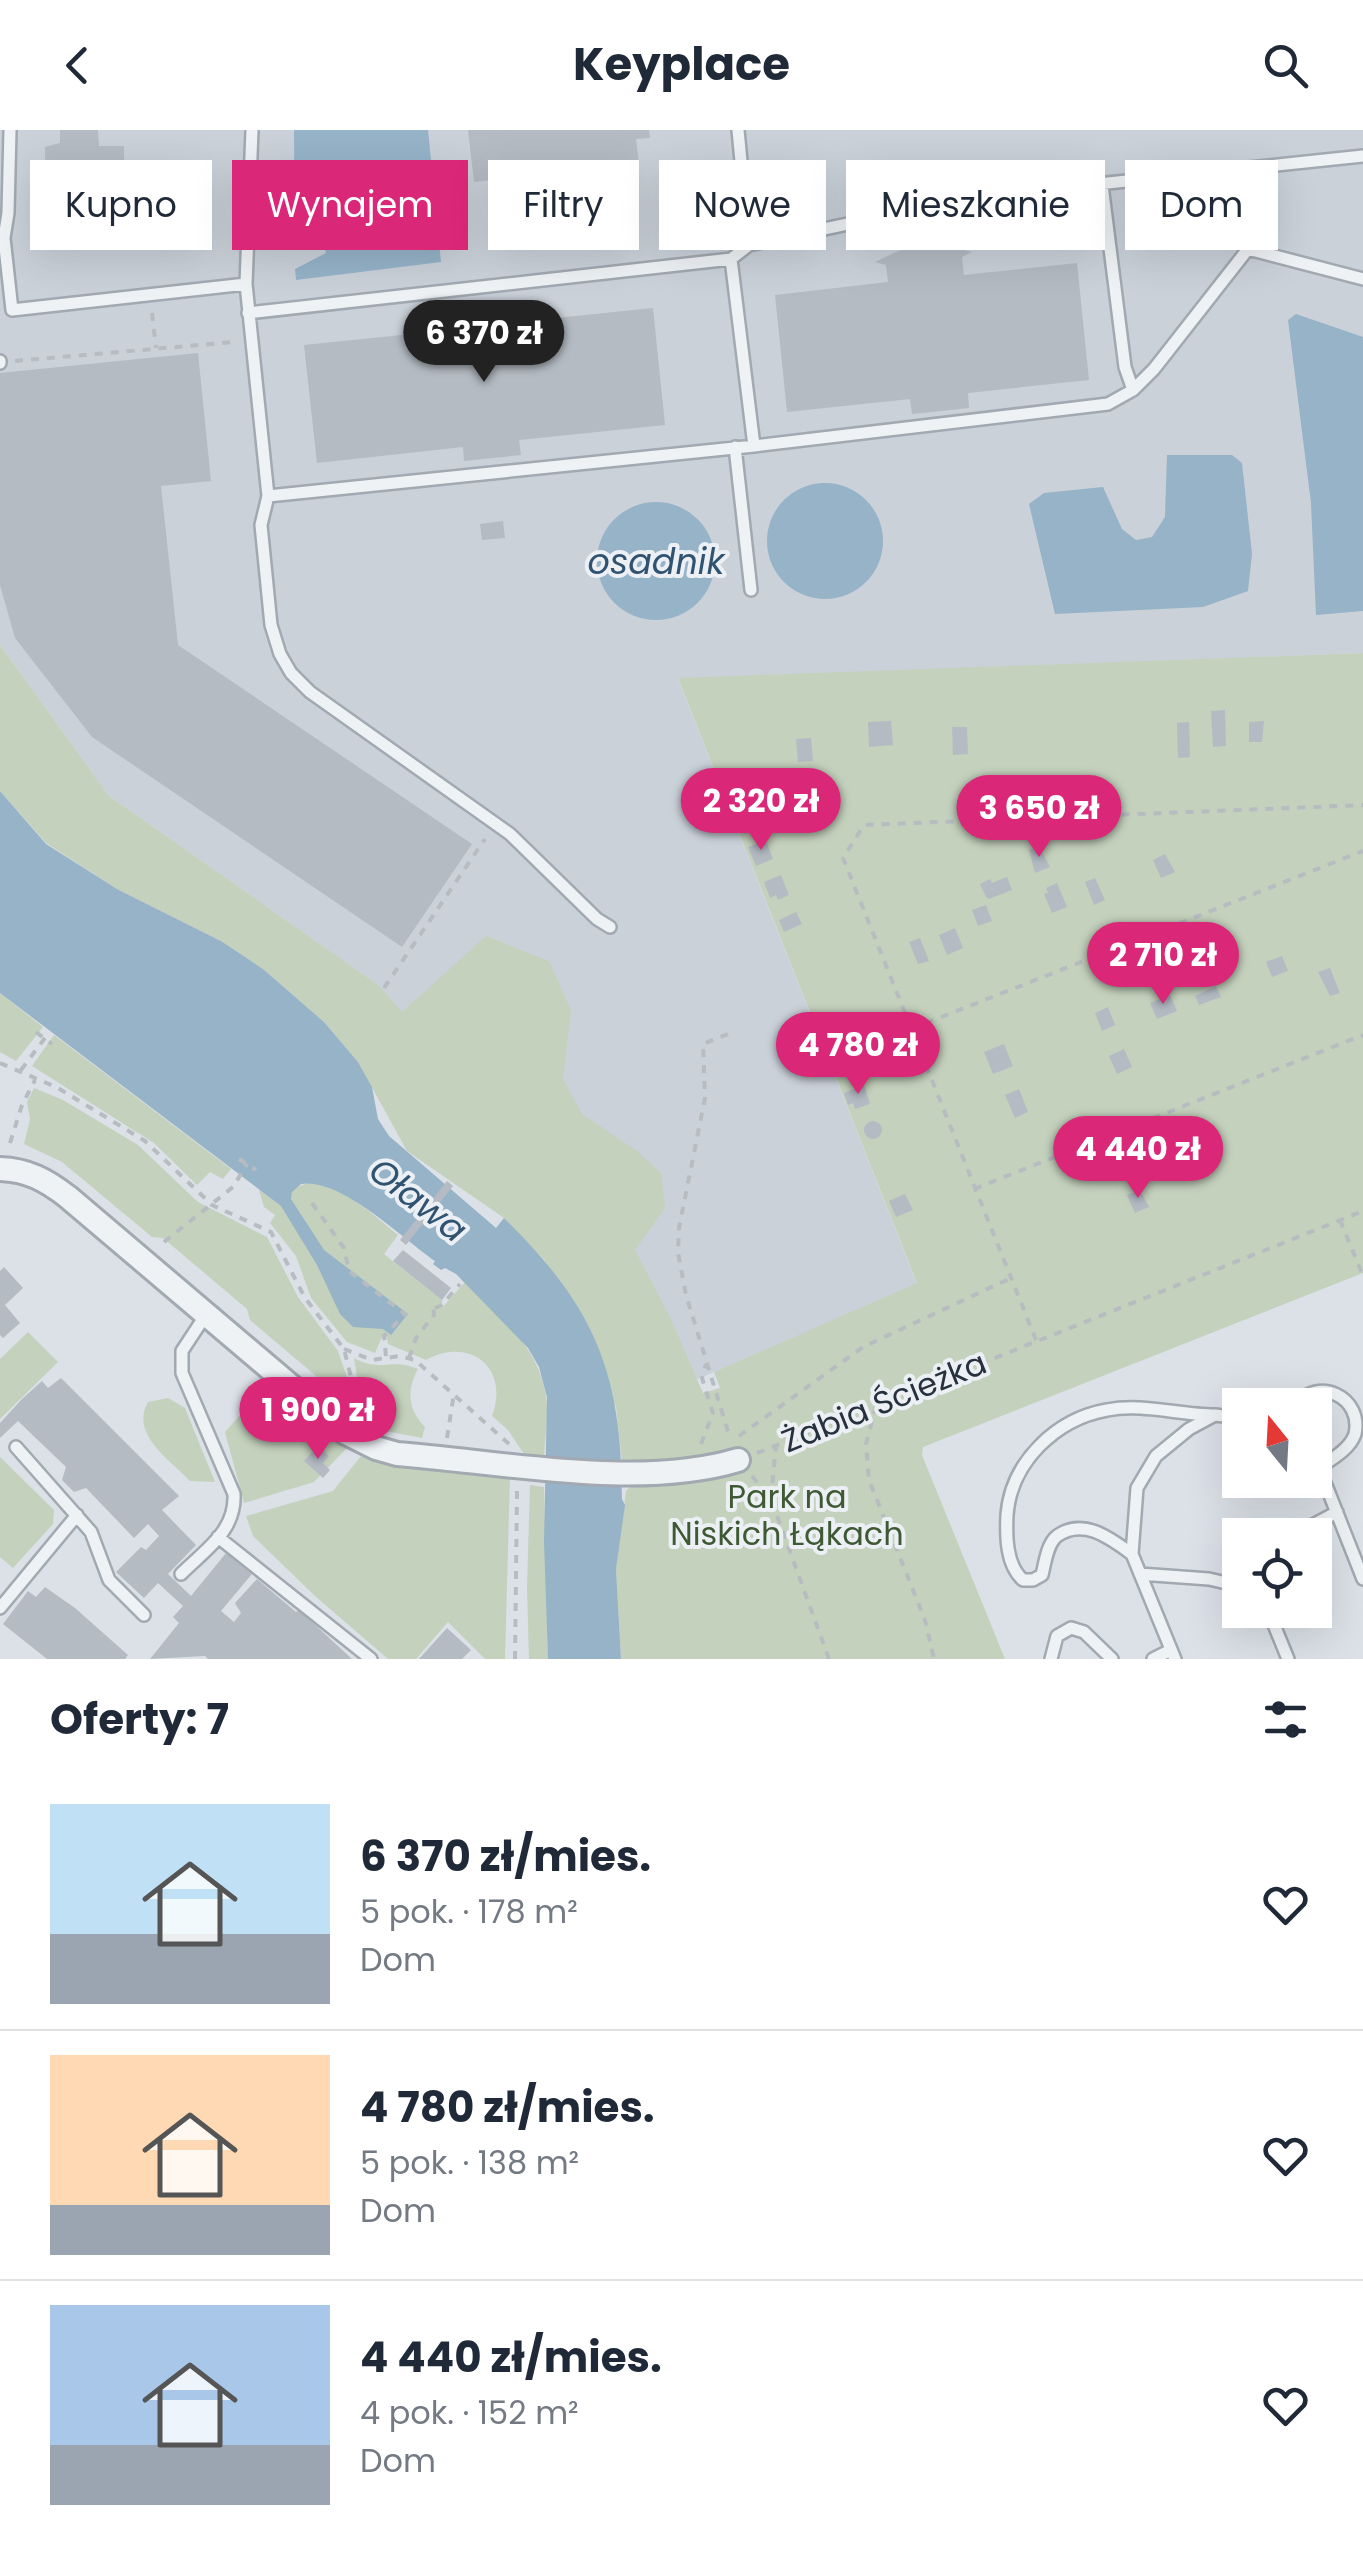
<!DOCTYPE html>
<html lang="pl">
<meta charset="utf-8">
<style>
body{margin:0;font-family:Poppins,sans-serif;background:#f6f6f7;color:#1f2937;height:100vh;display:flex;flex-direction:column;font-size:38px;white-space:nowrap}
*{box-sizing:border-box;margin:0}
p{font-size:32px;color:#747a83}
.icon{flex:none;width:55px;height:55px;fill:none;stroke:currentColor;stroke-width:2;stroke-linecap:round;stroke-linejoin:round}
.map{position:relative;height:1529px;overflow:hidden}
.panel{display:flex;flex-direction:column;background:#fff;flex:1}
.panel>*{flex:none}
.banner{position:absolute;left:30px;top:30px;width:1305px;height:90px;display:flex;gap:20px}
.needle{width:65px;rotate:342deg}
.tools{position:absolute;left:1222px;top:1258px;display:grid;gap:20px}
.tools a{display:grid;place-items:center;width:110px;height:110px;border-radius:0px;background:#fff;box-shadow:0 10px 40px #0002;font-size:50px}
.price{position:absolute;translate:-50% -85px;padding:0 22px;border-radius:35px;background:#db2777;color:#fff;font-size:32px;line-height:65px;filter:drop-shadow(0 2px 5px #0008)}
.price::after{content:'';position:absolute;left:50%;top:60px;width:30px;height:22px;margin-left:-15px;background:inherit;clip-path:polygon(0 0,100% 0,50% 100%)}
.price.on{background:#222;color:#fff}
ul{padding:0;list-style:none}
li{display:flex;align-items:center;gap:30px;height:250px;padding:0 50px}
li+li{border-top:2px solid #e0e1e3}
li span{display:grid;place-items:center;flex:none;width:280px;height:200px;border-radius:0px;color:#555}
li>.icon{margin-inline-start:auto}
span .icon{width:120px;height:120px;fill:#fffc;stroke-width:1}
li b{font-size:42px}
h2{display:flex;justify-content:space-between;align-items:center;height:120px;padding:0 50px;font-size:42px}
.tag{padding:0 35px;border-radius:0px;background:#fff;box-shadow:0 10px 40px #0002;font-size:35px;line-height:90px}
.tag.on{background:#db2777;color:#fff}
header{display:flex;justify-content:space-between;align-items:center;height:130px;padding:0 50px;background:#fff;font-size:45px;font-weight:700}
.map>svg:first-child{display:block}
</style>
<header><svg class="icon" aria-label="back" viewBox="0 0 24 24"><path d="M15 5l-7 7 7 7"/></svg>Keyplace<svg class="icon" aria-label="search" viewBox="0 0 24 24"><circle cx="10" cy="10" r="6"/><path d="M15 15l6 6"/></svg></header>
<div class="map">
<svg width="1363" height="1529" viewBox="0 0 1363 1529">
<rect width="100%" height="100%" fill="#dce1e7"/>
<!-- built -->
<path fill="#cad1d9" d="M 0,0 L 1363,0 L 1363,523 L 678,549 L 917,1154 L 670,1261 L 599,1184 L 377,854 L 109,666 L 0,515 Z"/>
<!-- green -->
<path fill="#c4d1bd" d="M 0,515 L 109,666 L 377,854 L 402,882 L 486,806 L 549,831 L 571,880 L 563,949 L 582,984 L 637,1021 L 661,1043 L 665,1078 L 635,1120 L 671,1189 L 703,1263 L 720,1258 L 714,1242 L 917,1153 L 678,548 L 1363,523 L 1363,1143 L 923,1317 L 922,1325 L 1005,1529 L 621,1529 L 616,1439 L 626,1361 L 630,1357 L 642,1357 L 644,1334 L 622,1332 L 616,1277 L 545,1131 L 504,1088 L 407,1021 L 358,932 L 324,892 L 263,839 L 221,811 L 117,759 L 46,713 L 0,661 Z
M 0,863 L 43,897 L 16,931 L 0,922 Z
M 54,905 L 231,1039 L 223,1049 L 210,1042 L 197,1055 L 154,1013 L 32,936 Z
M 34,958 L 63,970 L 138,1015 L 198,1072 L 267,1107 L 298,1167 L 338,1221 L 347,1247 L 348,1273 L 250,1190 L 247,1179 L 163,1108 L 152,1107 L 62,1032 L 24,1014 L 30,989 L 27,972 Z
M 311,1052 C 346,1058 372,1084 398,1105 L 384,1124 L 442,1170 L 442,1178 L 465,1152 C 499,1183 538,1217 546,1265 C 549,1284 545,1307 544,1327 L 524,1324 L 508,1300 L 492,1286 C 510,1238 470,1206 426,1230 L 388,1214 L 387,1208 L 382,1207 L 375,1223 L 347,1212 L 311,1168 L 296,1126 L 270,1093 L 275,1085 L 264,1077 L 259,1060 L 282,1062 Z
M 28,1202 L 58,1232 L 0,1289 L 0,1229 Z
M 354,1228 C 381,1243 390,1227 418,1239 C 406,1260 408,1280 425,1297 L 422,1308 L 380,1300 L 363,1286 Z
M 266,1256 L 347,1318 L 314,1352 L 244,1373 L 225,1302 Z
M 168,1268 L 185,1278 L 215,1352 L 190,1351 C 168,1328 130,1304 148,1272 Z
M 361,1326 L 395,1337 L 510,1345 L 505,1529 L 485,1529 L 448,1492 L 416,1529 L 388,1529 L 315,1466 L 253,1406 L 246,1386 L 333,1361 Z
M 0,1327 L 54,1380 L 53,1394 L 13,1438 L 0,1427 Z
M 530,1355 L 544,1357 L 548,1529 L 529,1529 L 527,1457 Z"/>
<!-- water -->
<path fill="#96b3c8" d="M 294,0 L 428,0 L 441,132 L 296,150 L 295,139 L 326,123 L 323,113 L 295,115 Z
M 1296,184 L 1363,207 L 1363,481 L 1316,485 L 1311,373 L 1288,190 Z
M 1167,325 L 1232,325 L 1242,333 L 1252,424 L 1248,461 L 1203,477 L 1055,484 L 1029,374 L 1044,363 L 1103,357 L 1122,399 L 1136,410 L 1152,407 L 1165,387 Z
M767 411a58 58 0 1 1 116 0a58 58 0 1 1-116 0Z
M597 431a59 59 0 1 1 118 0a59 59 0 1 1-118 0Z
M 0,661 L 46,714 L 117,759 L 221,811 L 263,839 L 324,892 L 358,932 L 372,957 L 378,989 L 389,1006 L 496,1098 L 504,1088 C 595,1177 622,1243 622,1369 L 625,1375 L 616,1439 L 621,1529 L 548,1529 L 544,1412 L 547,1267 L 539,1237 L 528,1218 L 456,1144 L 445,1138 L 441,1140 L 433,1134 L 435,1131 C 402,1108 340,1047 301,1054 L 292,1062 L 291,1069 L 324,1120 L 408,1184 L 391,1205 L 383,1199 L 353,1197 L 340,1184 L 317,1135 L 281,1076 L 0,863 Z"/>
<!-- building -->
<path fill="#b4bbc3" d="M 60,0 L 98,0 L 99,16 L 124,16 L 125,120 L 46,120 L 45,17 L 60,13 Z
M 468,0 L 649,0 L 650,8 L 636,9 L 639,33 L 474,52 Z
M 924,116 L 951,117 L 972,122 L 962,127 L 964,145 L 1077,133 L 1089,250 L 968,263 L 969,278 L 912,284 L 910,269 L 787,282 L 775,165 L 888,152 L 886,135 L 875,132 L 898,121 Z
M 653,178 L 665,295 L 519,310 L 521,325 L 464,331 L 463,317 L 317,333 L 304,215 L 440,201 L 439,193 L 482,182 L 517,185 L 517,192 Z
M 198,223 L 211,351 L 161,356 L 178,515 L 472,714 L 402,817 L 92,607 L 15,508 L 0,455 L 0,243 Z
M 503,391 L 505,408 L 482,410 L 480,394 Z
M 1225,580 L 1226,616 L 1213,617 L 1211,581 Z
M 891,591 L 893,615 L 869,617 L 868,592 Z
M 1264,591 L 1262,612 L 1249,612 L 1249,592 Z
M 1189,592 L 1190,627 L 1178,628 L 1177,593 Z
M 952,597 L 967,597 L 968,624 L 953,625 Z
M 811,608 L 813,631 L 798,632 L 796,609 Z
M 766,710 L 773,729 L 756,736 L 748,717 Z
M 1039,716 L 1050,737 L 1035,743 L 1029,720 Z
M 1165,724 L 1175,742 L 1161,748 L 1153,730 Z
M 781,745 L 789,765 L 778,770 L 776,765 L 770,768 L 764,752 Z
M 1007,747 L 1012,760 L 989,769 L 986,767 L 980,754 L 990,749 L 992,753 Z
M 1095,748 L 1105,770 L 1094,775 L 1085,752 Z
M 1057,753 L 1067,777 L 1052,783 L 1044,764 L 1048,763 L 1046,758 Z
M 986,775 L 992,791 L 978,796 L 972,780 Z
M 796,782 L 802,794 L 784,802 L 779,790 Z
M 955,798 L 963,818 L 947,825 L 939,805 Z
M 920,808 L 929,831 L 918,834 L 909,812 Z
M 1282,826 L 1288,841 L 1272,847 L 1266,832 Z
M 1330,838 L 1340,863 L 1330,866 L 1318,842 Z
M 1216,856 L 1221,867 L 1199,875 L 1195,866 Z
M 1170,865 L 1177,881 L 1157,889 L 1150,873 Z
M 1108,877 L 1115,895 L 1102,901 L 1095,883 Z
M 1004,914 L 1013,936 L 993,944 L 984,922 Z
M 1124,919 L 1132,937 L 1117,944 L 1109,926 Z
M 864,955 L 870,974 L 855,979 L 853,973 L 848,975 L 844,963 Z
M 1019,959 L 1028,982 L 1015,988 L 1005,965 Z
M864 1000a9 9 0 1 1 18 0a9 9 0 1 1-18 0Z
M 447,1051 L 453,1056 L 406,1115 L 400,1110 Z
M 1140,1060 L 1149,1077 L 1135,1083 L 1127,1065 Z
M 905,1064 L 913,1080 L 896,1087 L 889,1071 Z
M 403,1120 L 451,1158 L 442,1170 L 393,1131 Z
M 4,1137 L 23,1158 L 5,1175 L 20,1193 L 3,1208 L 0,1205 L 0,1141 Z
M 61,1248 L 179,1366 L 162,1380 L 196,1415 L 168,1444 L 191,1466 L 226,1423 L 252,1444 L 221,1481 L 234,1492 L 241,1483 L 235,1473 L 257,1449 L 296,1482 L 299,1480 L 352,1529 L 208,1529 L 205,1526 L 150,1529 L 179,1493 L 173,1487 L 183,1476 L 158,1453 L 144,1468 L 116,1442 L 141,1417 L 146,1420 L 159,1406 L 148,1394 L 134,1408 L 86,1358 L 74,1362 L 62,1350 L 66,1337 L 18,1291 L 0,1308 L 0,1293 L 22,1269 L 42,1251 L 48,1258 Z
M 318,1316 L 329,1326 L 323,1333 L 330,1340 L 323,1348 L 304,1331 Z
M 45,1457 L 75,1478 L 128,1525 L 125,1529 L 47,1529 L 3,1494 L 28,1461 L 36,1467 Z
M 447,1498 L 471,1520 L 462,1529 L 419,1529 Z"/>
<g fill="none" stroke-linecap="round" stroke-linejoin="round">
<!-- lane casing -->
<g stroke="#a2a9b1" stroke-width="16">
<path id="lane" d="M 10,0 L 8,83 L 4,108 L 12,180 L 246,154
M 252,0 L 246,154 L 268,366 L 754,316 L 1108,274 L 1133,260 L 1125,237 L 1102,55
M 738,0 L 749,115
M 731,129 L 754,316
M 248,183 L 731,129 L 749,115 L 975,67 L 1363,26
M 0,231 L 0,233
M 1133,260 L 1154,239 L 1248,119 L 1363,149
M 735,317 L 751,460
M 268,366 L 261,395 L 271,495 L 280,524 L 291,543 L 310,562 L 510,704 L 597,789 L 610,797
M 1295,1275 C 1318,1246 1363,1267 1355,1304 C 1350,1319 1332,1329 1320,1337
M 16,1317 L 91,1402 L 109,1450 L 144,1485
M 1318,1335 L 1363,1449
M 1302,1405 L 1309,1397 L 1337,1382
M 218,1407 L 371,1529
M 1132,1424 C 1111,1409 1084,1387 1057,1406 C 1047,1414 1045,1433 1042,1445 L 1033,1450 L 1023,1450 C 1006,1435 1006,1406 1007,1385 C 1011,1332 1056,1289 1107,1280 C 1142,1273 1180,1285 1215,1285
M 1240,1442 L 1235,1455 L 1240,1471
M 181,1444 C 206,1419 236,1401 234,1364 L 182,1243 L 182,1221 L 207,1183
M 1140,1444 L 1209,1449 L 1235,1455
M 0,1478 L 77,1385
M 1268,1480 L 1288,1529
M 1051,1529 L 1057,1506 L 1071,1498 L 1084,1502 L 1112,1529
M 1153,1529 L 1171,1520
M 1175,1529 L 1132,1424 L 1137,1358 L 1156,1326 L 1189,1299 L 1215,1285 L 1240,1288"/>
</g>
<!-- street casing -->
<g stroke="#a2a9b1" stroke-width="28">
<path id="street" d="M 0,1039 C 28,1040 46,1050 68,1067 L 346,1303 L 376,1318 L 397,1324 C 502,1332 638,1360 738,1330"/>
</g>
<!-- path -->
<path stroke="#b7bcc1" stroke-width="4" stroke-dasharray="8 8" stroke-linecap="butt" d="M 152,183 L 156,218
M 15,231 L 234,212
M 384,858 L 485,709
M 911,899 L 1363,721
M 36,902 L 52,914
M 728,904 L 703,914 L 705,968 L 679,1098 L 678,1123 L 686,1165 L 730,1308
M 0,933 L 58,958 L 145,1011 L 212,1075 L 271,1102 L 305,1168 L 344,1219 L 352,1251 L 353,1277
M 21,940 L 45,908
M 10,1013 L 22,975 L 35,950
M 239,1029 L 256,1040
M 974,1059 L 1363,905
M 312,1073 L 344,1118 L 349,1141 L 405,1184 L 384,1206 L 386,1227
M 1340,1090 L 1363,1146
M 164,1112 L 233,1057 L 247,1034
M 435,1178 L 442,1175 L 460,1154
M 1036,1210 L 843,728 L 864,695 L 1363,675
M 344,1219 L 372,1230 L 400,1226 L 415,1230 L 509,1314
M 409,1228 L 416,1208 L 434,1185 L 433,1172
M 876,1276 L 866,1314 L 869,1350 L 925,1490 L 934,1529
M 739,1306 L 863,1217 L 1011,1148
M 447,1308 L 454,1263
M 701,1314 L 713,1283 L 702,1248 L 706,1234
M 757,1323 L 1363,1081
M 752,1346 L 771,1369 L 829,1529
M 771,1369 L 776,1315
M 515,1529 L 517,1361"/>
<!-- lane -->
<use href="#lane" stroke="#eff2f5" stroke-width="11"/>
<!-- street -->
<use href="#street" stroke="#eff2f5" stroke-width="22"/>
</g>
<g text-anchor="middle" stroke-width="8" stroke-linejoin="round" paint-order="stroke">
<!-- street labels -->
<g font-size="32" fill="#26313d" stroke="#ecf0f4">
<text transform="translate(884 1272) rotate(-22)" y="11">Żabia Ścieżka</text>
</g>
<!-- park labels -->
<g font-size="32" fill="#3e5933" stroke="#ecf0f4">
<text x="787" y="1378">Park na<tspan x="787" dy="37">Niskich Łąkach</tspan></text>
</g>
<!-- water labels -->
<g font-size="35" font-style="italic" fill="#305371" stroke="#ecf0f4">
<text x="656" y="444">osadnik</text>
<text transform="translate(418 1070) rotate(38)" y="12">Oława</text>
</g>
</g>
</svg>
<div class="tools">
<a><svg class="needle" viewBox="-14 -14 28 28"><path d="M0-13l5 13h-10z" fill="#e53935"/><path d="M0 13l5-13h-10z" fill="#747a83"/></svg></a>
<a><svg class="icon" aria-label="locate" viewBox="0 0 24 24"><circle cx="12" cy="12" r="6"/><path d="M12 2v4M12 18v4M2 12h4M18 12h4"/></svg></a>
</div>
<b class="price on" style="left:484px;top:255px">6 370 zł</b>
<b class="price" style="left:761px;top:723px">2 320 zł</b>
<b class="price" style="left:1039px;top:730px">3 650 zł</b>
<b class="price" style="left:1163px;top:877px">2 710 zł</b>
<b class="price" style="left:858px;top:967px">4 780 zł</b>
<b class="price" style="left:1138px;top:1071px">4 440 zł</b>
<b class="price" style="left:318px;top:1332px">1 900 zł</b>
<div class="banner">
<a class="tag">Kupno</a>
<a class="tag on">Wynajem</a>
<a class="tag">Filtry</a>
<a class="tag">Nowe</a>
<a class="tag">Mieszkanie</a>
<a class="tag">Dom</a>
</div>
</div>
<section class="panel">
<h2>Oferty: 7<svg class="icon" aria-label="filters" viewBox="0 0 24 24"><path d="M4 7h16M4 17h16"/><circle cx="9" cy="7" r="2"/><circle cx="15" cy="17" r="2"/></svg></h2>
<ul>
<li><span style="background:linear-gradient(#bfe0f5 65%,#9aa5b1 0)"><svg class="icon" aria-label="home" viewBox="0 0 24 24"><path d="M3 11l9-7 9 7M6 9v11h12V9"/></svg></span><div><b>6 370 zł/mies.</b><p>5 pok. · 178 m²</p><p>Dom</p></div><svg class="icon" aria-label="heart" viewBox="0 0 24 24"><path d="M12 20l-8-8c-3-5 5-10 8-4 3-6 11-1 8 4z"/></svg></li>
<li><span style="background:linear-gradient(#ffd9b3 75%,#9aa5b1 0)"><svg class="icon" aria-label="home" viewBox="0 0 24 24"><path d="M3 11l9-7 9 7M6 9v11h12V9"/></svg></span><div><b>4 780 zł/mies.</b><p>5 pok. · 138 m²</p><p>Dom</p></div><svg class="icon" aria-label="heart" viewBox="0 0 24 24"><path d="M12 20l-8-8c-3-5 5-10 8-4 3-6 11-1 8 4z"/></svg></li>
<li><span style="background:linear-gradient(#a9c7e8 70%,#9aa5b1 0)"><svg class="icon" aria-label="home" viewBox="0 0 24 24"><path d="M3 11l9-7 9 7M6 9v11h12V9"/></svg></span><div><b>4 440 zł/mies.</b><p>4 pok. · 152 m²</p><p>Dom</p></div><svg class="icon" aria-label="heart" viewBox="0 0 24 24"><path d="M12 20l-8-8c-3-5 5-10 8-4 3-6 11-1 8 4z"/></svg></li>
</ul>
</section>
